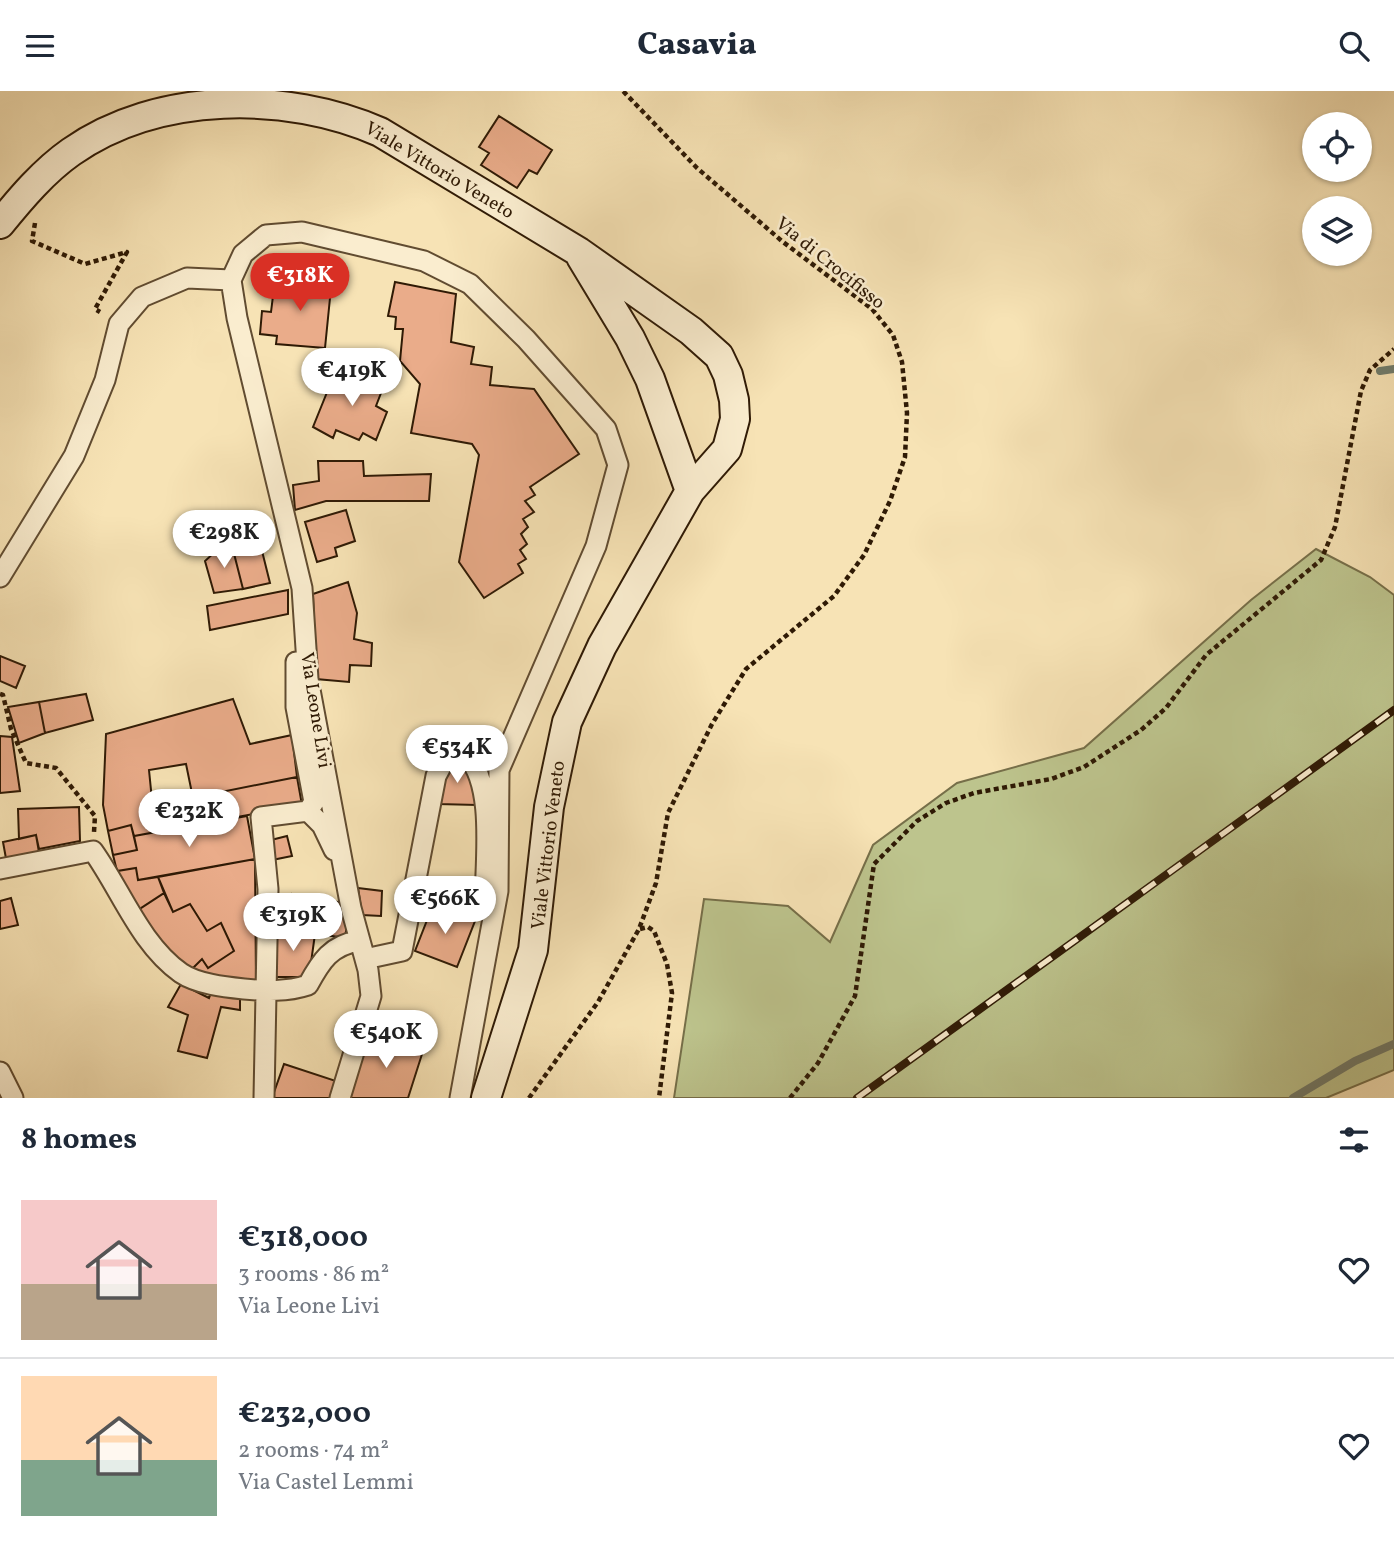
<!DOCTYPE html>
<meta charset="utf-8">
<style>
body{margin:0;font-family:Vollkorn,serif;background:#f6f6f7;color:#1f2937;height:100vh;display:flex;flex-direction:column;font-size:26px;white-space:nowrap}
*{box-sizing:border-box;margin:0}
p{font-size:23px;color:#747a83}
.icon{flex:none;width:38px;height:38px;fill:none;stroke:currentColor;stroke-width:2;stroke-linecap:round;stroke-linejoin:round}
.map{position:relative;height:1007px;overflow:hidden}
.side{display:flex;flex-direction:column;background:#fff;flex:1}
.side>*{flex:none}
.tools{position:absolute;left:1302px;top:21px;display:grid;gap:14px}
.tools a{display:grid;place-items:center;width:70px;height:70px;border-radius:50%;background:#fff;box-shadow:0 2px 5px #0004;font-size:35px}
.price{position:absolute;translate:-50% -60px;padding:0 16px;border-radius:24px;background:#fff;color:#222;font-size:23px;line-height:46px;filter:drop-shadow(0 2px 4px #0008)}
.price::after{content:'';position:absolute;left:50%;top:42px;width:21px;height:16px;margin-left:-10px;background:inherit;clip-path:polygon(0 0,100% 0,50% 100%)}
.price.on{background:#d93025;color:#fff}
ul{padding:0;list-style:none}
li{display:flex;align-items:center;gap:21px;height:175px;padding:0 21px}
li+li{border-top:2px solid #e0e1e3}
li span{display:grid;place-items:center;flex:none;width:196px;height:140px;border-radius:0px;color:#555}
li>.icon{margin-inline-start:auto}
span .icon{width:84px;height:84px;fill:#fffc;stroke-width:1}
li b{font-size:30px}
h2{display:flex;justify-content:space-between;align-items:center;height:84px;padding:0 21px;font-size:30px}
header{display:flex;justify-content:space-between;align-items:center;height:91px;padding:0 21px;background:#fff;font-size:32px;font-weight:800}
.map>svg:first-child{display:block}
</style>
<header><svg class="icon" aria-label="menu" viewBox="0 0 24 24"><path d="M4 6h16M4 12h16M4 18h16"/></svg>Casavia<svg class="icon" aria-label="search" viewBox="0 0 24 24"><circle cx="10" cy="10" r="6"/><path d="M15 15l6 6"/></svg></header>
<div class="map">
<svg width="1394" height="1007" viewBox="0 0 1394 1007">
<rect width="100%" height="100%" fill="#f7e3b5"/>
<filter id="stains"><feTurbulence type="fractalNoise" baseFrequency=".00286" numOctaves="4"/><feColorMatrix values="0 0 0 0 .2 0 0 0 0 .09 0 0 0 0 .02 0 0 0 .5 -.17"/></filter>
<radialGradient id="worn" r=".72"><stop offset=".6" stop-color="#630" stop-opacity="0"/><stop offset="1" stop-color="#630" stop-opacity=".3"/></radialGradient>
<!-- green -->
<path fill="#bdc48d" stroke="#766f49" stroke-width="2" d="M 1316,458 L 1370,486 L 1394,504 L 1394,979 L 1326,1007 L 674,1007 L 704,808 L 788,815 L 830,851 L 873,754 L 957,692 L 1084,657 L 1251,509 Z"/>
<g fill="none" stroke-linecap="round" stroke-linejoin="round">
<!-- stream -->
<path stroke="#717c6c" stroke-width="8" d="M 1380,280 L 1394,278
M 1293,1007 L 1355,970 L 1394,953"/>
</g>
<!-- building -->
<path fill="#eaac8a" stroke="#2f1a05" stroke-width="2" fill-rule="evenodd" d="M 499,25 L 552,59 L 537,83 L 529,79 L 517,97 L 481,74 L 489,62 L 479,56 Z
M 291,184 L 332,187 L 325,257 L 276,253 L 277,245 L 260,243 L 262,220 L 271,221 L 274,197 L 290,198 Z
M 395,191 L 456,203 L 451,251 L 474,256 L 471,273 L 492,276 L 490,294 L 534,298 L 579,363 L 530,396 L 535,404 L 525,410 L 534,421 L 523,428 L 528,436 L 521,443 L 527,453 L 520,459 L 526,468 L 518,473 L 523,482 L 484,507 L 459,471 L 479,364 L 472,353 L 411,342 L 420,293 L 400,270 L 403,238 L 395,238 L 396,226 L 388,225 Z
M 334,284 L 386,289 L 376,315 L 387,321 L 376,349 L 363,342 L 359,349 L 336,339 L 333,347 L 313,336 Z
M 318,370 L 363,370 L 364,385 L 431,383 L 429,410 L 326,410 L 295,419 L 293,394 L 319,390 Z
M 346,419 L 355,450 L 335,457 L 337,465 L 317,471 L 305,431 Z
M 254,428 L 270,492 L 243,498 L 227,435 Z
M 230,447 L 243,498 L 214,502 L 205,470 Z
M 348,491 L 357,522 L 354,548 L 372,552 L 371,575 L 350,574 L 349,591 L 316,588 L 313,503 Z
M 288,499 L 288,523 L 210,539 L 207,515 Z
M 0,565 L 25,575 L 16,597 L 0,590 Z
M 86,603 L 93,629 L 45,642 L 39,611 Z
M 233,608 L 250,653 L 292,644 L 297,686 L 211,703 L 216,730 L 134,745 L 131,734 L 108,740 L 103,714 L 106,643 ZM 186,673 L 194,712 L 153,719 L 149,679 Z
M 39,611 L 45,642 L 19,652 L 8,616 Z
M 0,645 L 12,646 L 20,700 L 0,702 Z
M 450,671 L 468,671 L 477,714 L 438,713 L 441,683 Z
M 297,686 L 302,714 L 216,730 L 211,703 Z
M 79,716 L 80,750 L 39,758 L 36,744 L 19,748 L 18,718 Z
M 247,725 L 255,768 L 138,789 L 136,777 L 117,780 L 113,764 L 137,759 L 134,745 Z
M 131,734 L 137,759 L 113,764 L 108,740 Z
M 36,744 L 40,767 L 7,773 L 3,751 Z
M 287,745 L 292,765 L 272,769 L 267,750 Z
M 255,768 L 256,893 L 220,891 L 191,879 L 202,868 L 208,877 L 234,860 L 221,832 L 207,840 L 190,813 L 173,821 L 158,786 Z
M 136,777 L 138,789 L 158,786 L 164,802 L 138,819 L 117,780 Z
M 358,797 L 382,800 L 381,825 L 362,824 Z
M 164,802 L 173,821 L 190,813 L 207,840 L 221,832 L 234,860 L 208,877 L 202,868 L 191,879 L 166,859 L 138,819 Z
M 292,803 L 350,813 L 345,847 L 286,838 Z
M 11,807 L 18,834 L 0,838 L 0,810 Z
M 433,814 L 475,830 L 457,876 L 415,860 Z
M 276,836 L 315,843 L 309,886 L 275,886 Z
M 181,893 L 209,907 L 212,899 L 240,905 L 240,919 L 221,916 L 207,967 L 178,960 L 188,924 L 168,916 Z
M 369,943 L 423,960 L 408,1007 L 348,1007 Z
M 284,973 L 342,992 L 336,1007 L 272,1007 Z"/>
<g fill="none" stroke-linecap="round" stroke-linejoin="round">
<!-- street casing -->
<g stroke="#614c31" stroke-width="23">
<path id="street" d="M 231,189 L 243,163 L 266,144 L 302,141 L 424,170 L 470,193 L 526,248 L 606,338 L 618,374 L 596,455 L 499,679 L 498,800 L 460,1007
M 231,189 L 237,227 L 302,497 L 308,588 L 351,817 L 368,879 L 371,905 L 340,1007
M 0,486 L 74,365 L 105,289 L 119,233 L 142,206 L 187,187 L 231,189
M 296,571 L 296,616 L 314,711 L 308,720
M 0,778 L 93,760 C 121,799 140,853 181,882 C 197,893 225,896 244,898 C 265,900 287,901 308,894 C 321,870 331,854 359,850
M 365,868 L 402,860 L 436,685 L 444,670 L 466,664 C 496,693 485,772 485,814
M 0,981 L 13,1007
M 264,1007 L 268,798 L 261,726 L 308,720 L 322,734 L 334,759"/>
</g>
<!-- secondary casing -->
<g stroke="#2f1a05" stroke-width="32">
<path id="secondary" d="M 0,133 C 21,107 44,80 71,61 C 158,0 287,0 380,41 L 579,161 L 691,240 L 719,265 L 728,284 L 734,309 L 735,328 L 727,358 L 690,400 L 602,555 L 567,631 L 549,716 L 533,859 L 486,1007
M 581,166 L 630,247 L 650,288 L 690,400"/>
</g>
<!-- path -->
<path stroke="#2f1a05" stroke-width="4.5" stroke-dasharray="5 3.5" stroke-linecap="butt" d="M 35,132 L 32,150 L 85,173 L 127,161 L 95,218 L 100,221
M 0,603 L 3,604 L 11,638 L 26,672 L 56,677 L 95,725 L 94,741
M 640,838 L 648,836 L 654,840 L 667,873 L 672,902 L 659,1007
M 529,1007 L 598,911 L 639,838 L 656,792 L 668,722 L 712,633 L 746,578 L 834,505 L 864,464 L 890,410 L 905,366 L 907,322 L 902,271 L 893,244 L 872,218 L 783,151 L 697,77 L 623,0
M 790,1007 L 818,972 L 855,905 L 874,773 L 917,730 L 946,712 L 974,702 L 1051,688 L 1084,676 L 1141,639 L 1166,617 L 1206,564 L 1321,469 L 1335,436 L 1361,300 L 1370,279 L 1394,258"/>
<!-- street -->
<use href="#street" stroke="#faedcf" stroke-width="19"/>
<!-- secondary -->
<use href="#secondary" stroke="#faedcf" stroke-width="28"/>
<!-- rail casing -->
<g stroke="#2f1a05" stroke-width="8">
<path id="rail" d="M 857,1007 L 1394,619"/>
</g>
<!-- rail -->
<use href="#rail" stroke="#faedcf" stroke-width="5" stroke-dasharray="16" stroke-linecap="butt"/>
</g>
<g text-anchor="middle" stroke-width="5" stroke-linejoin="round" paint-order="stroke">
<!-- street labels -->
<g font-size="19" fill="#2f1a05" stroke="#faedcf">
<text transform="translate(440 78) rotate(31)" y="7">Viale Vittorio Veneto</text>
<text transform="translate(831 171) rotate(39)" y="7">Via di Crocifisso</text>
<text transform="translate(317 619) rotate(81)" y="7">Via Leone Livi</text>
<text transform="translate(547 754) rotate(-83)" y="7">Viale Vittorio Veneto</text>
</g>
</g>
<rect width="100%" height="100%" filter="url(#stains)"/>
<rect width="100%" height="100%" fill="url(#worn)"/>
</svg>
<div class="tools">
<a><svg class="icon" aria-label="locate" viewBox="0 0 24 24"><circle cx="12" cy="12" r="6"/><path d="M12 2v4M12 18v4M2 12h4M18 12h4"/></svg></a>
<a><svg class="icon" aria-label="layers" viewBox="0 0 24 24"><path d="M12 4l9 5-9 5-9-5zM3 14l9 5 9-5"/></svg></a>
</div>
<b class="price on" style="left:300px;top:222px">€318K</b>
<b class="price" style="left:352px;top:317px">€419K</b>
<b class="price" style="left:224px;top:479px">€298K</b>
<b class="price" style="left:457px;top:694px">€534K</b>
<b class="price" style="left:189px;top:758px">€232K</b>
<b class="price" style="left:445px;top:845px">€566K</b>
<b class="price" style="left:293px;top:862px">€319K</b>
<b class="price" style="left:386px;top:979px">€540K</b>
</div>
<section class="side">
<h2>8 homes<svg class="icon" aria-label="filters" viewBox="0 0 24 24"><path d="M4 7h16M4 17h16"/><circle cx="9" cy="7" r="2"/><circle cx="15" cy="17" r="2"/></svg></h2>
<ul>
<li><span style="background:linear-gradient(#f6c9c9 60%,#b9a48a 0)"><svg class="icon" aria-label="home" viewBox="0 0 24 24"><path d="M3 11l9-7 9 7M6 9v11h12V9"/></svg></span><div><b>€318,000</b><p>3 rooms · 86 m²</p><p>Via Leone Livi</p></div><svg class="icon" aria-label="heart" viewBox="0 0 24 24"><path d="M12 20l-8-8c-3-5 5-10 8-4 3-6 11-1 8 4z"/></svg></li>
<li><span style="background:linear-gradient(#ffd9b3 60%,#7fa58c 0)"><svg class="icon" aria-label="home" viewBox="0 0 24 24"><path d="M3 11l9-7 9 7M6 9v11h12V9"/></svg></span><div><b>€232,000</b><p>2 rooms · 74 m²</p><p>Via Castel Lemmi</p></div><svg class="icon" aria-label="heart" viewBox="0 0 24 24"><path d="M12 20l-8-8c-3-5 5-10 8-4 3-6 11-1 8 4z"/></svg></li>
</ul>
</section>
